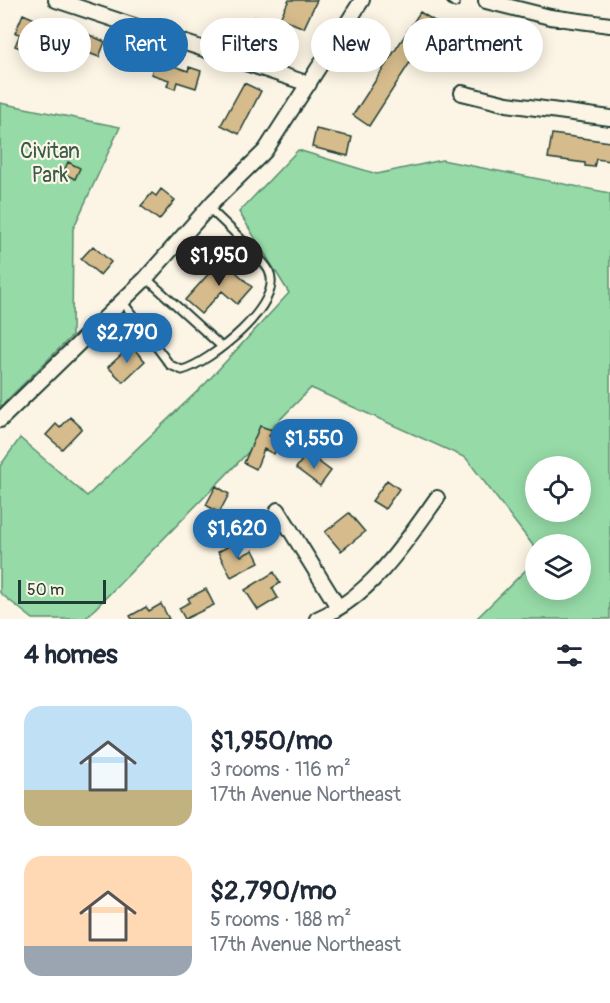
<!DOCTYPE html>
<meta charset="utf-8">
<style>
body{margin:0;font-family:Pangolin,sans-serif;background:#f6f6f7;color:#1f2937;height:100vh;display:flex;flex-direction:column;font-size:22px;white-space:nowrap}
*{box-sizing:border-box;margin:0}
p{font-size:20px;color:#747a83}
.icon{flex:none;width:33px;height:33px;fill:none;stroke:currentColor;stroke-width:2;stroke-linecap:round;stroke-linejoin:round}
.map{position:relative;height:619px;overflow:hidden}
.drawer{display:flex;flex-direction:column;background:#fff;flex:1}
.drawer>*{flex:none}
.banner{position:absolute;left:18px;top:18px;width:574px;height:54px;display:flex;gap:12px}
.controls{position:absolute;left:525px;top:456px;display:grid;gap:12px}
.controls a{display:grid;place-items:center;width:66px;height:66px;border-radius:50%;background:#fff;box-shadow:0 3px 15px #0003;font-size:30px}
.scale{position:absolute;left:18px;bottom:15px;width:88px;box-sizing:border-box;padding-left:6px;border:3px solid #1f3d34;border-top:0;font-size:16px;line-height:21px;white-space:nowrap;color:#1f3d34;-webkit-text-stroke:4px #fcf5e5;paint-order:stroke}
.price{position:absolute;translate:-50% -51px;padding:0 14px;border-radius:21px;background:#1f6fb2;color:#fff;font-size:20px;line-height:39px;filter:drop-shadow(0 2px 3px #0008)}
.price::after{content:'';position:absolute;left:50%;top:36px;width:18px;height:14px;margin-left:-9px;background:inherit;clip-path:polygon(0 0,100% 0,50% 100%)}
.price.active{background:#222;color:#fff}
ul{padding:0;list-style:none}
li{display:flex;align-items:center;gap:18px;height:150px;padding:0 24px}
li span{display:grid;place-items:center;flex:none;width:168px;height:120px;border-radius:18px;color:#555}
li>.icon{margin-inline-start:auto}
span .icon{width:72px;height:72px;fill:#fffc;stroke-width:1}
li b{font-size:26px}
h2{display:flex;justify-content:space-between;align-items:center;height:72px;padding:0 24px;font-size:26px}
.pill{padding:0 21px;border-radius:27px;background:#fff;box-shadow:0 3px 15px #0003;font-size:21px;line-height:54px}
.pill.active{background:#1f6fb2;color:#fff}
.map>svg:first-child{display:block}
</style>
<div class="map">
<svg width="610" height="619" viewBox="0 0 610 619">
<rect width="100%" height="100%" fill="#fcf5e5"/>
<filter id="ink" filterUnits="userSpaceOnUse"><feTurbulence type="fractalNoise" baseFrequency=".0167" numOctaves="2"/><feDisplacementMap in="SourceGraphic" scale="12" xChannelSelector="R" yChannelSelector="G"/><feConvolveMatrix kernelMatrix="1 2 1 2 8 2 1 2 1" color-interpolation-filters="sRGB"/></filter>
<g filter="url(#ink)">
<!-- green -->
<path fill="#96daa7" stroke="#5a8c6e" stroke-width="1.5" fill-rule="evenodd" d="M 0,103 L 120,127 L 73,229 L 72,336 L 0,407 Z
M 298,150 L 377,174 L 442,160 L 610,193 L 610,619 L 476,619 L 535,561 L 536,590 L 580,590 L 580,544 L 536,544 L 535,548 L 466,458 L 311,388 L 85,619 L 33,619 L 0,593 L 0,466 L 20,438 L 87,496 L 206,383 L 289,293 L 239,212 ZM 536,466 L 580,466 L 580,512 L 536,512 Z"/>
<!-- building -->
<path fill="#d6bb8c" stroke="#1f3d34" stroke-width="1.5" d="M 289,0 L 317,0 L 304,28 L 280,18 Z
M 420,12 L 436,22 L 369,126 L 353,115 Z
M 23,14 L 44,23 L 29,51 L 15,46 L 20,34 L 15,33 Z
M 254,17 L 286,29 L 280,47 L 247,35 Z
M 85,33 L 105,42 L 99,57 L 78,49 Z
M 156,60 L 188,71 L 189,67 L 201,71 L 196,88 L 177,82 L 175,89 L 167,86 L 169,80 L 151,74 Z
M 244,83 L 261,91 L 239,134 L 221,125 Z
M 316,129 L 352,137 L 348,156 L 312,147 Z
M 552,134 L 610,142 L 610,161 L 596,159 L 594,167 L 585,166 L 585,163 L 548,158 Z
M 68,162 L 80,168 L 75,179 L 63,173 Z
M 161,189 L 175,200 L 159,220 L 141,206 L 152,193 L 156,196 Z
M 93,246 L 111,262 L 100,275 L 81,259 Z
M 222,259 L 252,287 L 237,304 L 222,291 L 201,314 L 185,300 Z
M 131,346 L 145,361 L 123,382 L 108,367 Z
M 70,417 L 82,428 L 62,449 L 46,435 L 56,424 L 60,428 Z
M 260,426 L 272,430 L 269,436 L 280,440 L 274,454 L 264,449 L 256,469 L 244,463 Z
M 307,453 L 331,471 L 320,486 L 296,468 Z
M 387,480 L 399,489 L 385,509 L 372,501 Z
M 216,486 L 229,494 L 219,513 L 206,505 Z
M 349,513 L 365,532 L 341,551 L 325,532 Z
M 234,543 L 241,556 L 253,550 L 259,562 L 231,577 L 218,552 Z
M 274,572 L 280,583 L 272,588 L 278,598 L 258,610 L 245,590 Z
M 206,589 L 214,605 L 185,619 L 179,608 L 190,602 L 188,598 Z
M 161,604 L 169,619 L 132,619 L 130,616 L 146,607 L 149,611 Z"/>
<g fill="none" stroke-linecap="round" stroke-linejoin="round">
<!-- lane casing -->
<g stroke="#1f3d34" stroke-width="11">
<path id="lane" d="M 451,0 L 455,3
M 146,278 L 222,347
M 122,301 L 170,365 L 182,370 C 209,363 285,304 269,271 C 263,258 221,220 209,208"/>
</g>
<!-- street casing -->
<g stroke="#1f3d34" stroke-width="18">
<path id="street" d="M 56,0 L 309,84
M 486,1 L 550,17 L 610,25
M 462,93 L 507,104 L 610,118
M 0,420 L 146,278 L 214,201 L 265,151 L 362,0
M 278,510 L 338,607
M 317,619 C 370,597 405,543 437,498"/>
</g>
<!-- lane -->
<use href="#lane" stroke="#fcf5e5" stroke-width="7"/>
<!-- street -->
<use href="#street" stroke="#fcf5e5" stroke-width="14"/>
</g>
</g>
<g text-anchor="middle" stroke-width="4.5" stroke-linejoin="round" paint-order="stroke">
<!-- park labels -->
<g font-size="21" fill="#375c4b" stroke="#fcf5e5">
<text x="50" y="158">Civitan<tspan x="50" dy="24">Park</tspan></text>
</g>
</g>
</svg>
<div class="controls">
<a><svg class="icon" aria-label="locate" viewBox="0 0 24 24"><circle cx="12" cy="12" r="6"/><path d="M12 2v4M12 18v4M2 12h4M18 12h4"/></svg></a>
<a><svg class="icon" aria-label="layers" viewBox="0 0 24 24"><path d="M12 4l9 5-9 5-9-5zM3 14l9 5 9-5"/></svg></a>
</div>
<div class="scale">50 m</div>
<b class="price active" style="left:219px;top:287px">$1,950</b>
<b class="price" style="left:127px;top:364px">$2,790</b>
<b class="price" style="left:314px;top:470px">$1,550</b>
<b class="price" style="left:237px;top:560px">$1,620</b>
<div class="banner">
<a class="pill">Buy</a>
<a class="pill active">Rent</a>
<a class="pill">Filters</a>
<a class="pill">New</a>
<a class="pill">Apartment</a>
</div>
</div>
<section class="drawer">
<h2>4 homes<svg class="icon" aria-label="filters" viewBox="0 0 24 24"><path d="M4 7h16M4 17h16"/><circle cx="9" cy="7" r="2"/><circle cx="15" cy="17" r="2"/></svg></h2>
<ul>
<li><span style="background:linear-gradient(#bfe0f5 70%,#c2b280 0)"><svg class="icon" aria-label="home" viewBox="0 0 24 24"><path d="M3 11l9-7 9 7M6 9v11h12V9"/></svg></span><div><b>$1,950/mo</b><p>3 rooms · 116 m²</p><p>17th Avenue Northeast</p></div></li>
<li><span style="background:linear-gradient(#ffd9b3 75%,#9aa5b1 0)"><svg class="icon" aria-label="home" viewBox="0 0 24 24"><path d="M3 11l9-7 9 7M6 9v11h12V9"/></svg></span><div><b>$2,790/mo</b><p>5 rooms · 188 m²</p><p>17th Avenue Northeast</p></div></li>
</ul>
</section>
